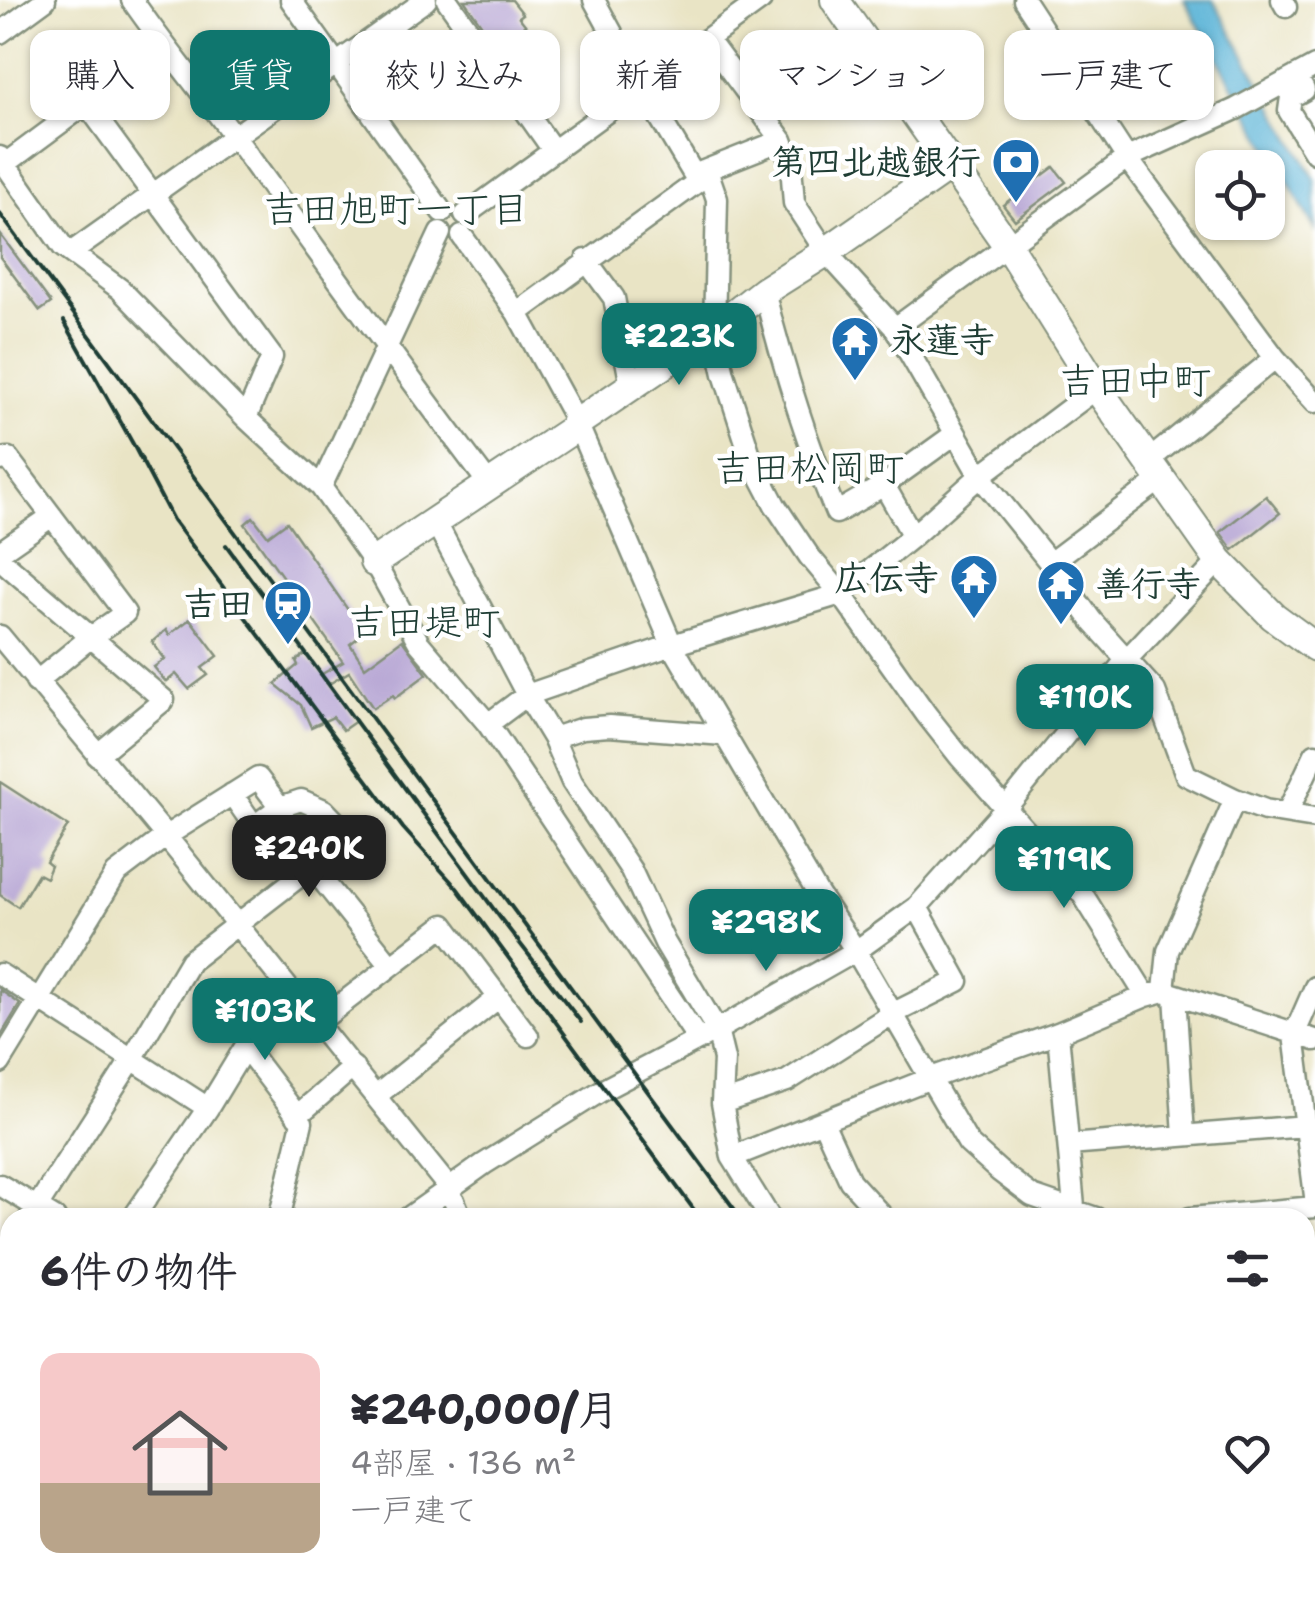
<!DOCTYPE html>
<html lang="ja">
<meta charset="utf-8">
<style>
body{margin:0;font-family:"Shantell Sans","Klee One",sans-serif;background:#f7f7f7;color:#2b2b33;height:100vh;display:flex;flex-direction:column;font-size:38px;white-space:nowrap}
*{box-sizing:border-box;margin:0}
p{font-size:32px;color:#7c7c81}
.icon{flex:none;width:55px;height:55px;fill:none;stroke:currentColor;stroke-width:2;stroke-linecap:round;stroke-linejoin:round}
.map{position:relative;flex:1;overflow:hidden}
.side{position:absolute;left:0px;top:1208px;width:1315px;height:392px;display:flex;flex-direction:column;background:#fff;border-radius:30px 30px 0 0;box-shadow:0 2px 8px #0004}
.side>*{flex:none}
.hud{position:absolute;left:30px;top:30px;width:1255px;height:90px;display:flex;gap:20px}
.tools{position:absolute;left:1195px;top:150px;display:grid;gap:20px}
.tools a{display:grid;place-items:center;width:90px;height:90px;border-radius:20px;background:#fff;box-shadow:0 2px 8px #0004;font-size:50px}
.price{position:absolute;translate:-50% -85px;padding:0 22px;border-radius:20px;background:#0f766e;color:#fff;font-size:32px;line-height:65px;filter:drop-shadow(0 2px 5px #0008)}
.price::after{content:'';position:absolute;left:50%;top:60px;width:30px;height:22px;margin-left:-15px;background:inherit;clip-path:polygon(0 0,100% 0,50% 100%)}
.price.current{background:#222;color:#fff}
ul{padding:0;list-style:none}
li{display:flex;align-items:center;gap:30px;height:250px;padding:0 40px}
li+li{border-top:2px solid #e1e1e2}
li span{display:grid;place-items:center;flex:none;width:280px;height:200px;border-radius:20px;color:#555}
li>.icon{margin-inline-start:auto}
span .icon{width:120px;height:120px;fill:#fffc;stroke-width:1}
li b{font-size:42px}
h2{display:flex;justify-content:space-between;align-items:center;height:120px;padding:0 40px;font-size:42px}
.pill{padding:0 35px;border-radius:20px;background:#fff;box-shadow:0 2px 8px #0004;font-size:35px;line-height:90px}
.pill.current{background:#0f766e;color:#fff}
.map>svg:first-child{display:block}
</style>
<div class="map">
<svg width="1315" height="1599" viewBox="0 0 1315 1599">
<rect width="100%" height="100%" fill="#fff"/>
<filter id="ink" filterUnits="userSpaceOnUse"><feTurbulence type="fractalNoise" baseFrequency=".01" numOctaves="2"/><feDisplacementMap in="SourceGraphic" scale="20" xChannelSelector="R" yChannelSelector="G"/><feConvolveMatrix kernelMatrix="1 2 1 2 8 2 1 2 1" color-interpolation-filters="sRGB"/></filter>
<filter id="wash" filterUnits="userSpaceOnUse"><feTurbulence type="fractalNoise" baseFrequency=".0048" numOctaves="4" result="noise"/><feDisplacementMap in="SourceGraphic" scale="40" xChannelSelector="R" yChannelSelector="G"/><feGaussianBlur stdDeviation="2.25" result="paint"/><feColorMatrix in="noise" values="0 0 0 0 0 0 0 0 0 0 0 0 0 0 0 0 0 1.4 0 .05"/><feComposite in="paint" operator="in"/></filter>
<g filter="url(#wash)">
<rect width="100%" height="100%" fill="#e9e4c5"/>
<!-- water -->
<path fill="#59b2d6" stroke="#3c7885" stroke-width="2.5" d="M 1184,0 L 1213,0 L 1315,179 L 1315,229 Z"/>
<g id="blocks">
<!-- building -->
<path fill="#b9a9d5" d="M 464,0 L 512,0 L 523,14 L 519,17 L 527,27 L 530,40 L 526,48 L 516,54 L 500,51 Z
M 1054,167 L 1066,182 L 1015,220 L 1003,205 Z
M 0,234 L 51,303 L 40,311 L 0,257 Z
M 1266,496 L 1280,513 L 1233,550 L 1220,532 Z
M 253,517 L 268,536 L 287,522 L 364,633 L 350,644 L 365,667 L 402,640 L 427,674 L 395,698 L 393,695 L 373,708 L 349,672 L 329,684 L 356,721 L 343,730 L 333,717 L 311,727 L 301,705 L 275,684 L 298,665 L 296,661 L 305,654 L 322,674 L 343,662 L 245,524 Z
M 190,619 L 218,656 L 202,668 L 208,675 L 189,689 L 176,674 L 166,682 L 154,667 L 165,659 L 152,642 L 166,630 L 169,635 Z
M 0,782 L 68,826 L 46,862 L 51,866 L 46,878 L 38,874 L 18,907 L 0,895 Z
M 0,990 L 20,1004 L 0,1037 Z"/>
</g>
</g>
<g filter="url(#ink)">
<use href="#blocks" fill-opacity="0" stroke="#84907c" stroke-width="2.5"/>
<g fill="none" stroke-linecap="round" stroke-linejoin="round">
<!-- minor casing -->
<g stroke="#84907c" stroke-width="25">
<path id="minor" d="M 132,0 C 165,48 203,93 237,140 C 320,255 403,371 489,484
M 291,0 L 442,212
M 447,0 L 553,150
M 1024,0 L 1127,158 L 1275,358 L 1315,402
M 1282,0 L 1286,7
M 0,33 L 45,0
M 707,39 L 782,140 L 791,165 L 794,203 L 826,252 L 895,328 L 980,476 L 1050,563 L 1092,621 L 1155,691 L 1186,775 L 1235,799 L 1265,810 L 1315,818
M 1296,76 L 1304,90 L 1291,97 L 1289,111 L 1315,153
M 86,103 L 272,357 L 246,418
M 0,157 L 63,247 L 120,289 L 246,418 L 321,487 L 374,562 L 419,643 L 488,724 L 698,1039
M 5,164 L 164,46
M 707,170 L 717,199 L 714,330 L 724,374 L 752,461 L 775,505 L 809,556 L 841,594 L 926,714 L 960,757 L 1083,895 L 1146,996
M 696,174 L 782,140
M 465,215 L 761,0
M 462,236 L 517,313 L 577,423 L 672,645 L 818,894 L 856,951 L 968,1143 L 999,1171 L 1032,1196 L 1096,1218
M 72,252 L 426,0
M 586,260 L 614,298 L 631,386
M 764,291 C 783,366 806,441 836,513 L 884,485 L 955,434
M 517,313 L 696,183 L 694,175 L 641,86 L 594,0
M 895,328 L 1127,158 L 1236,109 L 1315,66
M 0,460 L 8,458 L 125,613 L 91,637 L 36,682
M 1148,461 L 1275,358
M 884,485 L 913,536
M 321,487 L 440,233
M 435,521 L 527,695 L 553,738 L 572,782 L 631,870 L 665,943 L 717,1030 L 724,1059 L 722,1103 L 732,1157
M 0,552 L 52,516
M 0,559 L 164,700 L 97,755
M 1050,563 L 1161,479
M 0,636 L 165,835 L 449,1188 L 461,1218
M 488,724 L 527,695 L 672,645 L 841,594 L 913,536 L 980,476 L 1097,388
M 553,738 L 583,728 L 609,726 L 724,735
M 1287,813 L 1315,754
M 312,867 L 391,966
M 0,974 L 208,1108
M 1315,987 L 1294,1035 L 1315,1196
M 1164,991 L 1168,951 L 1235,799
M 1175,995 L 1184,1135
M 317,1023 L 444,925 L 528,1036
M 1058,1033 L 1075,1218
M 245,1047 L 302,1122 L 281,1211
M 0,1063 L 116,874 L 166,836 L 258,778 L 280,807 L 254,826 L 232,794
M 376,1096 L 499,997
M 722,1103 L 787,1081 L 892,1014 L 958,981 L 917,907
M 297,1116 L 353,1067
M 823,1122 L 850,1181 L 884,1218
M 1069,1145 L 1305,1126
M 0,1185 L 55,1218
M 30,1218 L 132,1059 L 190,961 L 350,837 L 324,810 L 301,800 L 280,807
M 133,1218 L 208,1108 L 245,1047 L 297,997
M 408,1218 L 484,1164 L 601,1091 L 717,1030 L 856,951 L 917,907 L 1006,808 L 1126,660 L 1219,561
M 770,1218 L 732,1157 L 931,1078 L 1058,1033 L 1146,996 L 1164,991 L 1315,1040
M 1190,1218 L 1315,1207
M 0,1268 L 10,1251
M 1305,1325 L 1315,1324
M 0,1576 L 10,1570
M 559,1590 L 573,1599
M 864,1590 L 880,1599
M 927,1590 L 929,1599
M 1023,1590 L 1024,1599
M 1113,1590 L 1134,1599
M 1223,1590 L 1244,1599
M 221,1599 L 230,1590
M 763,1599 L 769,1590"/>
</g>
<!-- major casing -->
<g stroke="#84907c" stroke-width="32">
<path id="major" d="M 835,0 L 1008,246 L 1097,388 L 1219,561 L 1273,616 L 1315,647
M 374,562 L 570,431 L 577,423 L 714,330 L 764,291 L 826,252 L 951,165"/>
</g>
<!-- highway casing -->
<g stroke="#84907c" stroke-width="35">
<path id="highway" d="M 0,1436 L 10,1442
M 255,1590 L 271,1599"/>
</g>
<!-- minor -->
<use href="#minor" stroke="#fff" stroke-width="20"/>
<!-- major -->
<use href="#major" stroke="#fff" stroke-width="28"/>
<!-- highway -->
<use href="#highway" stroke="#fff" stroke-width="30"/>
<!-- rail -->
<path stroke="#1f3d34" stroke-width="4" d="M 0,214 L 741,1218
M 64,321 L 142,460
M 135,448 L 173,520 L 403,828 L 457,888 L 700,1218
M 226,545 L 501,919 L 581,1022
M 915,1590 L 918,1599
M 1188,1590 L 1214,1599"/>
</g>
</g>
<!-- icons -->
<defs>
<g id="bank-pin" transform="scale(2.5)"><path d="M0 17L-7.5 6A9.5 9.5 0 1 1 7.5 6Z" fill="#1f6fb2" stroke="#fff"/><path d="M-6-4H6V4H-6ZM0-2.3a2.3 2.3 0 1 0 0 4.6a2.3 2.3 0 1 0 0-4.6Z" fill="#fff"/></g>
<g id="temple-pin" transform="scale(2.5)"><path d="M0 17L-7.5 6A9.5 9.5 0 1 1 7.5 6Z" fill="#1f6fb2" stroke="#fff"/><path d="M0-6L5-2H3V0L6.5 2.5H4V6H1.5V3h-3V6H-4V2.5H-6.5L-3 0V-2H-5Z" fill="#fff"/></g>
<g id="station-pin" transform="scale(2.5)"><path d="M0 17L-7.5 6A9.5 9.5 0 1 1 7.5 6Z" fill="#1f6fb2" stroke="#fff"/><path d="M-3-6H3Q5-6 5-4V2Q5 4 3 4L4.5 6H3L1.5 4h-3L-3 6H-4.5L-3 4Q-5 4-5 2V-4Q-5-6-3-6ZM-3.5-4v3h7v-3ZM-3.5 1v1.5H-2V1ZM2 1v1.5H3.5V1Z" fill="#fff"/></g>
</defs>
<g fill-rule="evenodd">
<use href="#bank-pin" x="1016" y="162"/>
<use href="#temple-pin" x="855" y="340"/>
<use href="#temple-pin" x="974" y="578"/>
<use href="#temple-pin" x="1061" y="584"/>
<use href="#station-pin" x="288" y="604"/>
</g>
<g text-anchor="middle" stroke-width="9" stroke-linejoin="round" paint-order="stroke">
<!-- poi labels -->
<g font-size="35" font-weight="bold" fill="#1f3d34" stroke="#fff" text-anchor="end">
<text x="981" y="174">第四北越銀行</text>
<text x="890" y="352" text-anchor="start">永蓮寺</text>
<text x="939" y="590">広伝寺</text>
<text x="1096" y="596" text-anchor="start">善行寺</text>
<text x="253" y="616">吉田</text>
</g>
<!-- neighbourhood labels -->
<g font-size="38" fill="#1f3d34" stroke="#fff">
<text x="396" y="222">吉田旭町一丁目</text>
<text x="1135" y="394">吉田中町</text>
<text x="809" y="481">吉田松岡町</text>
<text x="424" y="635">吉田堤町</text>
</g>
</g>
</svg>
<div class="tools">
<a><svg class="icon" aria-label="locate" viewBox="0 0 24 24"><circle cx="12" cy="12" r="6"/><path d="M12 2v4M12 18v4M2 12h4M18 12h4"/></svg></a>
</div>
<b class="price" style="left:679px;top:388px">¥223K</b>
<b class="price" style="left:1085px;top:749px">¥110K</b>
<b class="price current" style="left:309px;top:900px">¥240K</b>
<b class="price" style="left:1064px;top:911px">¥119K</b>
<b class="price" style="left:766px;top:974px">¥298K</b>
<b class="price" style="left:265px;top:1063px">¥103K</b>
<div class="hud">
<a class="pill">購入</a>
<a class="pill current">賃貸</a>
<a class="pill">絞り込み</a>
<a class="pill">新着</a>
<a class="pill">マンション</a>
<a class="pill">一戸建て</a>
</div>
<section class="side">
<h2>6件の物件<svg class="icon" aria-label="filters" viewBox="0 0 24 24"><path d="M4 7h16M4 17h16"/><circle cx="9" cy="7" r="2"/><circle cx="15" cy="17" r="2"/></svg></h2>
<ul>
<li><span style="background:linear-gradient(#f6c9c9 65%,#b9a48a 0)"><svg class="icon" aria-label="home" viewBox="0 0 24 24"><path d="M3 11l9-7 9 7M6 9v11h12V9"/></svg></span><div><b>¥240,000/月</b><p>4部屋 · 136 m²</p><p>一戸建て</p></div><svg class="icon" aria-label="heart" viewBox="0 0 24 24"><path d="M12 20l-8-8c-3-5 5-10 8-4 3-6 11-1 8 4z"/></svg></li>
</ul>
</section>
</div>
